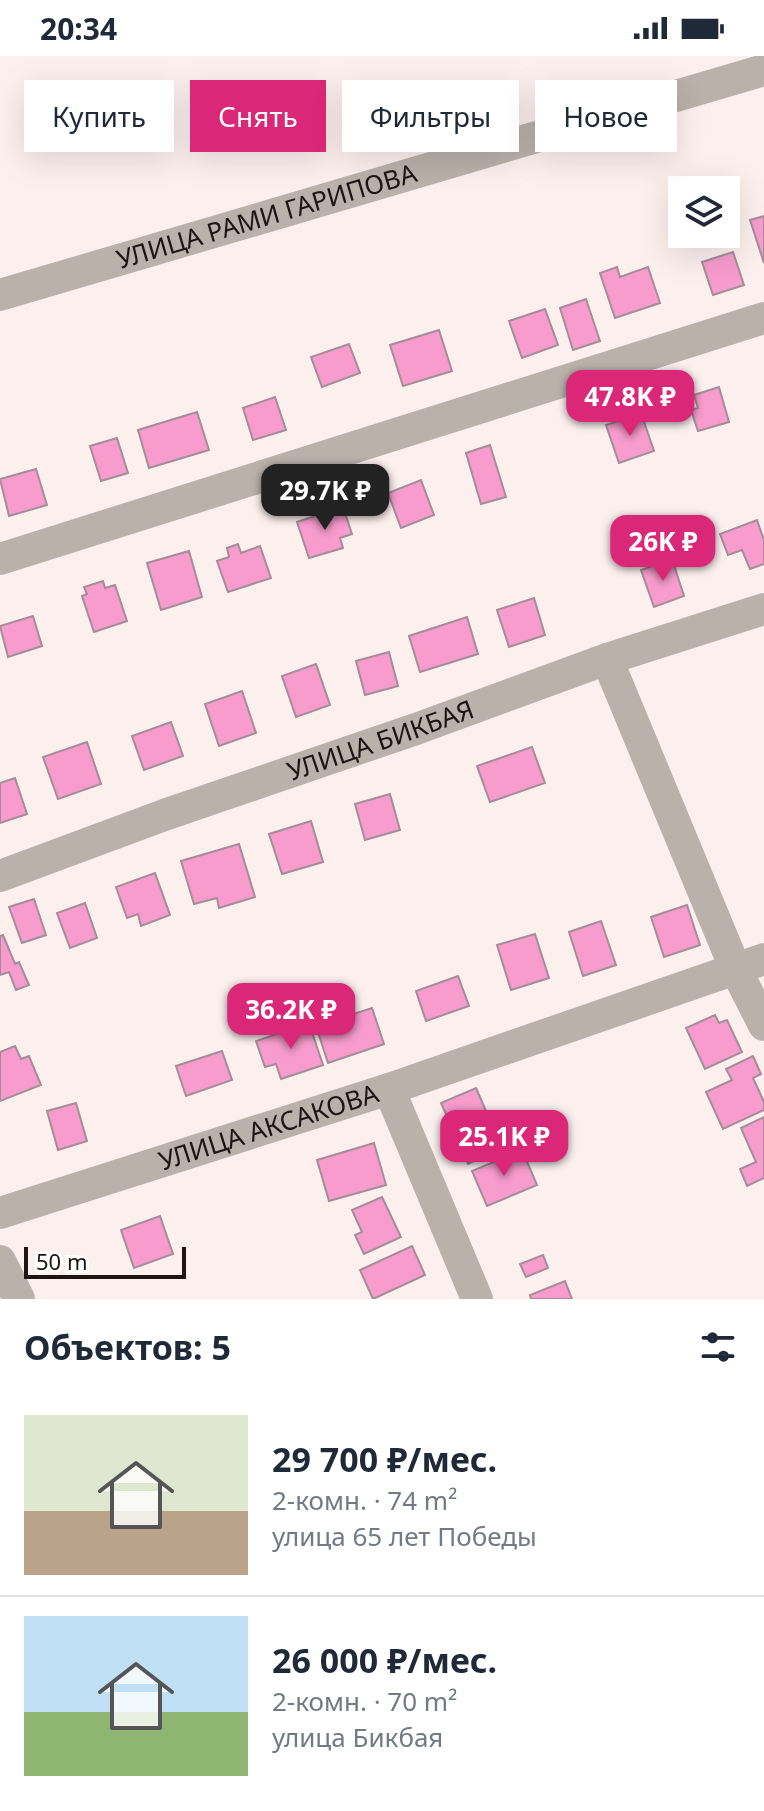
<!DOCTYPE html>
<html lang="ru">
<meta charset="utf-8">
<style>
body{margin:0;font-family:"Noto Sans",sans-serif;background:#f6f6f7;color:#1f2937;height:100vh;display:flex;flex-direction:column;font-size:30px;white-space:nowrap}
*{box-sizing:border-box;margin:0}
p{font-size:26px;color:#747a83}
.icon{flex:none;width:44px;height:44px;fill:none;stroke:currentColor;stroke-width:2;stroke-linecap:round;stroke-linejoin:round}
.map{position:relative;height:1243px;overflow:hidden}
.details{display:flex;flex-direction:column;background:#fff;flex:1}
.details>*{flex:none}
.guide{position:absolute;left:24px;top:24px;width:716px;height:72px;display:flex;gap:16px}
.tools{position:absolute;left:668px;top:120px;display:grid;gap:16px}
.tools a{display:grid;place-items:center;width:72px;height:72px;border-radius:0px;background:#fff;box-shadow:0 8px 32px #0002;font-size:40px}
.scale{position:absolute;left:24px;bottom:20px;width:162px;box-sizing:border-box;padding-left:8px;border:4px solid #1e1414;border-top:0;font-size:22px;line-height:28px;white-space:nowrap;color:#1e1414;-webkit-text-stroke:6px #fff;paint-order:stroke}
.price{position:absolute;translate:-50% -68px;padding:0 18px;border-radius:16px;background:#db2777;color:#fff;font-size:26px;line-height:52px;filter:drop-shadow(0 2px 4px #0008)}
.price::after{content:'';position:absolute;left:50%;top:48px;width:24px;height:18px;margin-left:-12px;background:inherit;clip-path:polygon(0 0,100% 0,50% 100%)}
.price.selected{background:#222;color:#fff}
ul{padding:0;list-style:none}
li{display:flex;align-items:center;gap:24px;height:200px;padding:0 24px}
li+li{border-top:2px solid #e0e1e3}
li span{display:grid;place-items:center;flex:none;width:224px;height:160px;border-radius:0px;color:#555}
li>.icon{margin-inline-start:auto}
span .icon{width:96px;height:96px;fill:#fffc;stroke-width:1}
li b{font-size:34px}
h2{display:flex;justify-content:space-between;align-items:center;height:96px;padding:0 24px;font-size:34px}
.chip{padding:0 28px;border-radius:0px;background:#fff;box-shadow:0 8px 32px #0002;font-size:28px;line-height:72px}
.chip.selected{background:#db2777;color:#fff}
.status{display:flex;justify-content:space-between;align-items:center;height:56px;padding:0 40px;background:#fff;direction:ltr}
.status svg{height:22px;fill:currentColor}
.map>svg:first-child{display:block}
</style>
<div class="status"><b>20:34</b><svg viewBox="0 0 49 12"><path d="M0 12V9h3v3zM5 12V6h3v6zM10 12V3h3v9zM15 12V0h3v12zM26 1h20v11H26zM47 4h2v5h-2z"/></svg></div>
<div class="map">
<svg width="764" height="1243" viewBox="0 0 764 1243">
<rect width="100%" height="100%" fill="#fcf0ef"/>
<!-- building -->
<path fill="#f79ccd" stroke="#a48d98" stroke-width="2" d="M 764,160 L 764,207 L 750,164 Z
M 733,196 L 744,229 L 713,239 L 702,206 Z
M 617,211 L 620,221 L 648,211 L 660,247 L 615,262 L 600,217 Z
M 586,243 L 600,285 L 573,294 L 560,252 Z
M 545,253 L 558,289 L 522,302 L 509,265 Z
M 439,274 L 452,315 L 403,330 L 390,289 Z
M 349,288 L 360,317 L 322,331 L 311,301 Z
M 719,331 L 729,366 L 698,375 L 691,354 L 698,352 L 694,339 Z
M 275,341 L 286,374 L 253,384 L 243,352 Z
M 197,356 L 209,394 L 149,412 L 138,374 Z
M 641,357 L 654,395 L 619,407 L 606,369 Z
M 117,382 L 128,417 L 101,425 L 90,390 Z
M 490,389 L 506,441 L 481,448 L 466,397 Z
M 36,413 L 47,449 L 9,460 L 0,423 Z
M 421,424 L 434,459 L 401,472 L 388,437 Z
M 343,451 L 352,478 L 340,482 L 343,492 L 309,502 L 297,466 Z
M 757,464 L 764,484 L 764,508 L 750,513 L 742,494 L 728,499 L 720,478 Z
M 238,488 L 241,497 L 260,490 L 271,522 L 228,536 L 217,505 L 229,501 L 227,492 Z
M 189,495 L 202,541 L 161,554 L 147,507 Z
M 672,503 L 684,540 L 654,551 L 641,514 Z
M 103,525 L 105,532 L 115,529 L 127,565 L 94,576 L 82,540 L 87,538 L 84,531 Z
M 534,542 L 545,579 L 509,591 L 497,554 Z
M 33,560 L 42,590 L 8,601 L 0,570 Z
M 467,561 L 478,598 L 420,616 L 409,580 Z
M 389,596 L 398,630 L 365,639 L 356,605 Z
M 316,608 L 330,649 L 296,661 L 282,620 Z
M 242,635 L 256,677 L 219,690 L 205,648 Z
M 171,666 L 183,700 L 144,714 L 132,680 Z
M 87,686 L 101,728 L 58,743 L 43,701 Z
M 532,691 L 545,727 L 490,746 L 477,710 Z
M 15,722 L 27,758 L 0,767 L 0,727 Z
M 390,738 L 400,774 L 365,784 L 355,748 Z
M 311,765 L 323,806 L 282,818 L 269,778 Z
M 239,788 L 255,841 L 219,852 L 217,842 L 194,848 L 181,805 Z
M 155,817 L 170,859 L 141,870 L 138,858 L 127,862 L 116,831 Z
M 34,843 L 46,879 L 22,887 L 9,851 Z
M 85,847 L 97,882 L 70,892 L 57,857 Z
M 687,849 L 700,889 L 664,901 L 651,861 Z
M 601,865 L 616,909 L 583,920 L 569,876 Z
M 535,878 L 549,922 L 511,934 L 497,889 Z
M 3,879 L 15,908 L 19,906 L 29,929 L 16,934 L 9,916 L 0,919 L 0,880 Z
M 458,920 L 469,950 L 426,965 L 416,935 Z
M 372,952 L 384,988 L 328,1007 L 316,970 Z
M 715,959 L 719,967 L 727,964 L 742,996 L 705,1013 L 686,972 Z
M 309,967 L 323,1009 L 281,1023 L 276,1008 L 265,1011 L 256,985 Z
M 15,990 L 21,1003 L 29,1000 L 41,1029 L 0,1045 L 0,996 Z
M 222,995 L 232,1024 L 186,1040 L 176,1010 Z
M 753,1000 L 761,1018 L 753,1022 L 764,1046 L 764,1054 L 723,1073 L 706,1036 L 732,1024 L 726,1013 Z
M 476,1032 L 497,1080 L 522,1069 L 527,1081 L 468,1108 L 441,1047 Z
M 76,1047 L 87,1085 L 58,1094 L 47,1055 Z
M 764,1061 L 764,1122 L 747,1130 L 740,1113 L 756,1106 L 741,1072 Z
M 374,1087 L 386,1129 L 329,1145 L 317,1104 Z
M 522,1094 L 537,1129 L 487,1150 L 472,1115 Z
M 382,1141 L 401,1181 L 364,1198 L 355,1179 L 362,1176 L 352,1154 Z
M 160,1160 L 173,1198 L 134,1212 L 121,1174 Z
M 412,1190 L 425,1219 L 373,1243 L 360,1214 Z
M 543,1199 L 548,1212 L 526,1221 L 520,1208 Z
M 565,1225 L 572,1243 L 531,1243 L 530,1239 Z"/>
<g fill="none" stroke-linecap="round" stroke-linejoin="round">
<!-- minor -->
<g stroke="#bbb1ab" stroke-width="32">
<path id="s1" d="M 0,239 L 764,14"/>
<path d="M 0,503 L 764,262"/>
<path d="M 607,603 L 735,912 L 764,969"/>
<path id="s2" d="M 0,820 L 167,758 L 416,673 L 607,603 L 764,553"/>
<path d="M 389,1033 L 477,1243"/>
<path id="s3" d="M 0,1157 L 389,1033 L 764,903"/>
<path d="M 0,1205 L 19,1243"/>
</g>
</g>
<g text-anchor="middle" stroke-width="6" stroke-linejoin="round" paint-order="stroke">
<!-- street labels -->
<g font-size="26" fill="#1e1414" stroke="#fff">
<text dy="9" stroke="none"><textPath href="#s1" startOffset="278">УЛИЦА РАМИ ГАРИПОВА</textPath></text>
<text dy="9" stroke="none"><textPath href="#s2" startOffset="404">УЛИЦА БИКБАЯ</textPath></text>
<text dy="9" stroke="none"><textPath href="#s3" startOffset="282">УЛИЦА АКСАКОВА</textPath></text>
</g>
</g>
</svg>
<div class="tools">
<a><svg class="icon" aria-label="layers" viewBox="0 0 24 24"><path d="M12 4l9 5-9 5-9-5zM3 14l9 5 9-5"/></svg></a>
</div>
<div class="scale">50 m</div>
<b class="price" style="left:630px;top:382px">47.8K ₽</b>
<b class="price selected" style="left:325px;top:476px">29.7K ₽</b>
<b class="price" style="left:663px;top:527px">26K ₽</b>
<b class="price" style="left:291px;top:995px">36.2K ₽</b>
<b class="price" style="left:504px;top:1122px">25.1K ₽</b>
<div class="guide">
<a class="chip">Купить</a>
<a class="chip selected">Снять</a>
<a class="chip">Фильтры</a>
<a class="chip">Новое</a>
</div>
</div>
<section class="details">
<h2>Объектов: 5<svg class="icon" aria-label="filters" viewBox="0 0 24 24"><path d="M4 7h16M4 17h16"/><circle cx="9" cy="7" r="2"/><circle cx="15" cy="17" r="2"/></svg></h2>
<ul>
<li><span style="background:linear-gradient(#dfe7d0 60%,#b9a48a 0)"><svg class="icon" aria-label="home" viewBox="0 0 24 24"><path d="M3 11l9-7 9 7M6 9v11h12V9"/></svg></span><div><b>29 700 ₽/мес.</b><p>2-комн. · 74 m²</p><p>улица 65 лет Победы</p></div></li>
<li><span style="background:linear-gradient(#bfe0f5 60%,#8fb573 0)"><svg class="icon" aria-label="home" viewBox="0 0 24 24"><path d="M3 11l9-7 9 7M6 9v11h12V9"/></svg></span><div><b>26 000 ₽/мес.</b><p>2-комн. · 70 m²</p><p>улица Бикбая</p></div></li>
</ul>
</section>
